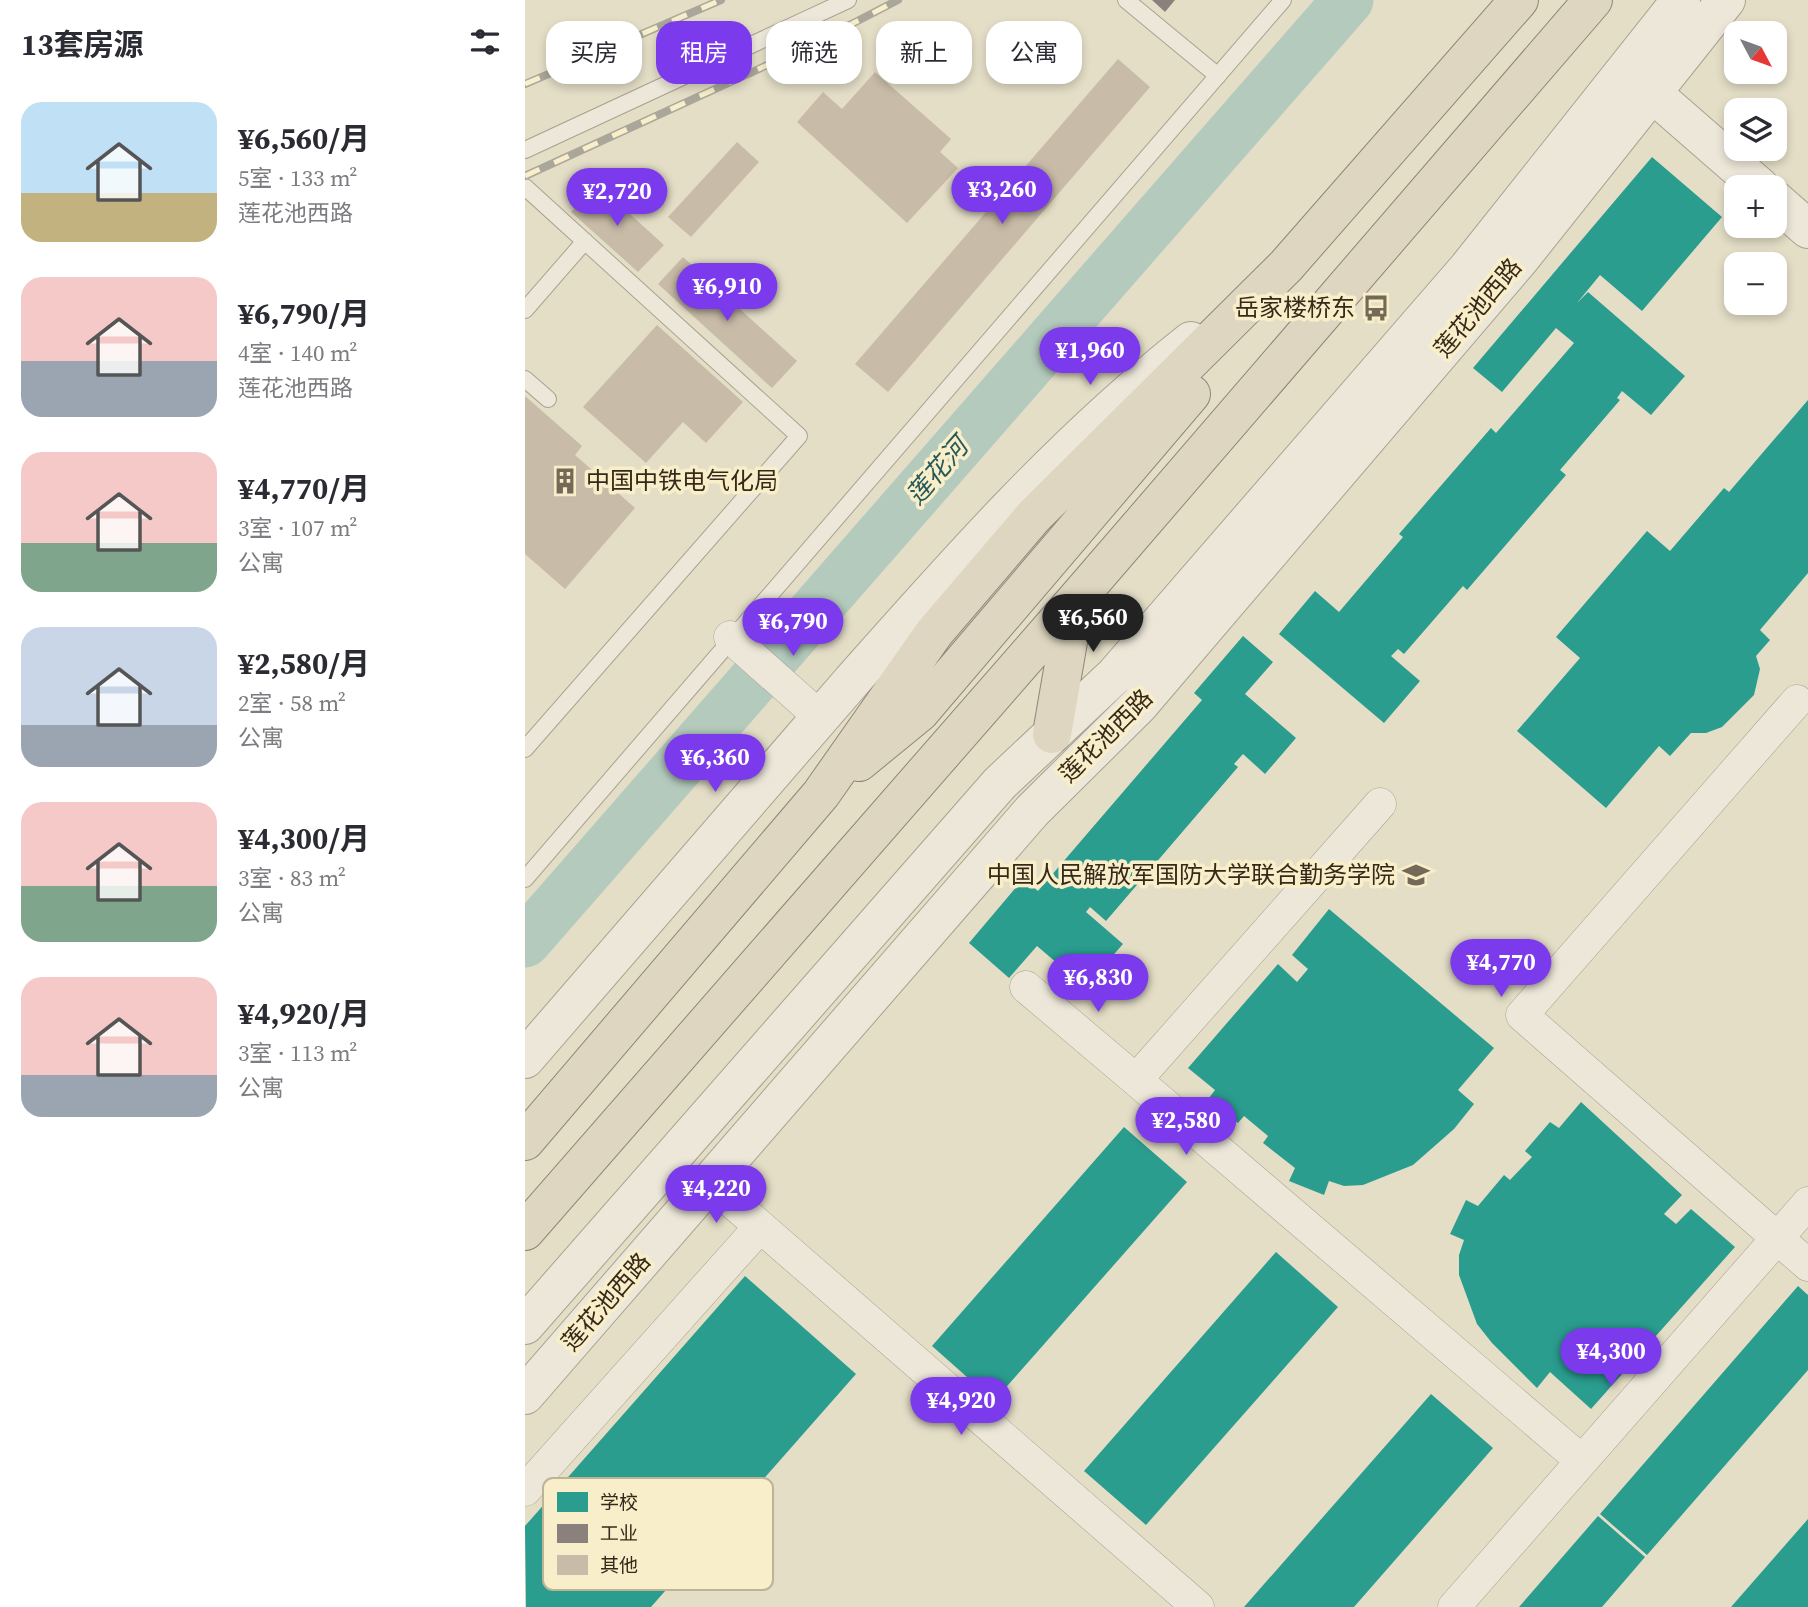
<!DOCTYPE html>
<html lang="zh">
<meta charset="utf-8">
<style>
body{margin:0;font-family:"Source Serif 4","Noto Sans SC",serif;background:#f7f7f7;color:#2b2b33;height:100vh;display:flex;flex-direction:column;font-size:26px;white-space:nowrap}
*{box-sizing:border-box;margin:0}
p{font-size:23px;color:#7c7c81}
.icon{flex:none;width:38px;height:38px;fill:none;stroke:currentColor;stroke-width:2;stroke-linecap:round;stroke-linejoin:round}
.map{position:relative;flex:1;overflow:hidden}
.sheet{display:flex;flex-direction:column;background:#fff;width:525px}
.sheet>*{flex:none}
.hud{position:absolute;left:21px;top:21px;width:665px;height:63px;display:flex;gap:14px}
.needle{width:46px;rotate:131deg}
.tools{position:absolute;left:1199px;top:21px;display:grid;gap:14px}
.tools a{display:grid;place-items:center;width:63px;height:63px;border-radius:14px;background:#fff;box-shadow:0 4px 10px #0003;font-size:35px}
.price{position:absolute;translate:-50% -60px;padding:0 16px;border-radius:24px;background:#7c3aed;color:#fff;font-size:23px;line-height:46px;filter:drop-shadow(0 2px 4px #0008)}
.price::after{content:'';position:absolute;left:50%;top:42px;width:21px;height:16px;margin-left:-10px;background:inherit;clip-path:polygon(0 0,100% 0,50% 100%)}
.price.active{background:#222;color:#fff}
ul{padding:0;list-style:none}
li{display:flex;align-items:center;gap:21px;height:175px;padding:0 21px}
li span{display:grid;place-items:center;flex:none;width:196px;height:140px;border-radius:21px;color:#555}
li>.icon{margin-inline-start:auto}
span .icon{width:84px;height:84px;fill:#fffc;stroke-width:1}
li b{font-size:30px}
h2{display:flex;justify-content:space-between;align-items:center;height:84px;padding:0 21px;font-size:30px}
.tag{padding:0 24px;border-radius:21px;background:#fff;box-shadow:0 4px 10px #0003;font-size:24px;line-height:63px}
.tag.active{background:#7c3aed;color:#fff}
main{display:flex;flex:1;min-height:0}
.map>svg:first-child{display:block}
</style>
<main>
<section class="sheet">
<h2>13套房源<svg class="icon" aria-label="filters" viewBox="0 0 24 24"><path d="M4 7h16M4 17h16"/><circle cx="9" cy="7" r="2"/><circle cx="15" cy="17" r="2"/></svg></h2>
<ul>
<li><span style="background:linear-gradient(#bfe0f5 65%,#c2b280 0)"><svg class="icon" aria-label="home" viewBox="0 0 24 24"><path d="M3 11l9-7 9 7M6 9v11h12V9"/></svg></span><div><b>¥6,560/月</b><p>5室 · 133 m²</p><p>莲花池西路</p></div></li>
<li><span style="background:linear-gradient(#f6c9c9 60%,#9aa5b1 0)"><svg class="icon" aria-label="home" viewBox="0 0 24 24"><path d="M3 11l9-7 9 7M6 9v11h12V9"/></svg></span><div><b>¥6,790/月</b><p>4室 · 140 m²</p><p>莲花池西路</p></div></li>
<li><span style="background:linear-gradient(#f6c9c9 65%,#7fa58c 0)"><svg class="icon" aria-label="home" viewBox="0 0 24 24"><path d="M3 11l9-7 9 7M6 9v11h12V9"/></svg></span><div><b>¥4,770/月</b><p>3室 · 107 m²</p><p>公寓</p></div></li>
<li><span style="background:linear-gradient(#c9d6e8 70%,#9aa5b1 0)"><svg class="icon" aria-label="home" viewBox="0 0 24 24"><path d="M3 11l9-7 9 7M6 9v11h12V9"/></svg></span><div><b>¥2,580/月</b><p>2室 · 58 m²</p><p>公寓</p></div></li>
<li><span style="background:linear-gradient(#f6c9c9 60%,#7fa58c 0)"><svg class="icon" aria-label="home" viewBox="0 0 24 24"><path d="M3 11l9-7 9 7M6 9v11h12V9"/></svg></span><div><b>¥4,300/月</b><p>3室 · 83 m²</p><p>公寓</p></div></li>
<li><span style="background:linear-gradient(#f6c9c9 70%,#9aa5b1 0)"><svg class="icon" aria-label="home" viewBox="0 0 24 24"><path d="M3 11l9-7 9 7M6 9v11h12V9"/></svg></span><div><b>¥4,920/月</b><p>3室 · 113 m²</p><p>公寓</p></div></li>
</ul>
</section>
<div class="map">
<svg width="1283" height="1607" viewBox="0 0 1283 1607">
<rect width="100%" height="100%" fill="#e4dec7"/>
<!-- schools -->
<path fill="#2a9d8f" d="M 1127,157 L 1197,217 L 1117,311 L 1075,275 L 1052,303 L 1063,292 L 1160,376 L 1126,415 L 1097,391 L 1092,398 L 1095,400 L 1035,470 L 1041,475 L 942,590 L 938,586 L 879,654 L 873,649 L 866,656 L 895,681 L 859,723 L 754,634 L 790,591 L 814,612 L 878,537 L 874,534 L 966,428 L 971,433 L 1049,343 L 1031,328 L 977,392 L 948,368 Z
M 1283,400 L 1283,573 L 1235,630 L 1245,640 L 1231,656 L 1235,669 L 1229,695 L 1197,727 L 1181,733 L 1166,733 L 1145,756 L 1134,746 L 1081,808 L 992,731 L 1055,658 L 1031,637 L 1122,531 L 1145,551 L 1199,488 L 1204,492 Z
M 718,636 L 748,662 L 720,694 L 771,738 L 740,774 L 718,754 L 709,764 L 713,767 L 581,921 L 565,907 L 561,912 L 598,944 L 560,987 L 512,946 L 484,978 L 444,943 L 498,879 L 513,891 L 677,700 L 669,693 Z
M 804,909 L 969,1048 L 933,1090 L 949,1104 L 929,1129 L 888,1165 L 838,1185 L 819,1186 L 804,1181 L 799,1195 L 764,1181 L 770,1168 L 738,1143 L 743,1136 L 719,1116 L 713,1123 L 684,1098 L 690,1090 L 663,1068 L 753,964 L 772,982 L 783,969 L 767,955 Z
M 1056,1102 L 1157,1195 L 1139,1214 L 1151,1224 L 1166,1209 L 1210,1247 L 1066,1409 L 1025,1372 L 1012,1388 L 967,1343 L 952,1324 L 934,1275 L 934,1255 L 939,1240 L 925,1234 L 941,1200 L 953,1206 L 979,1175 L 985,1180 L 1007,1157 L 1000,1151 L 1025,1122 L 1034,1128 Z
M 599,1127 L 662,1182 L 469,1401 L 407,1346 Z
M 751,1252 L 813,1307 L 621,1525 L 559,1471 Z
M 220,1276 L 331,1374 L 126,1607 L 1,1607 L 0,1526 Z
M 1273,1286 L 1283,1295 L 1283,1370 L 1122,1555 L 1075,1514 Z
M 906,1394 L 968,1448 L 829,1607 L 719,1607 Z
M 1073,1516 L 1120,1557 L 1077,1607 L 994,1607 Z
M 1283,1519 L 1283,1607 L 1206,1607 Z"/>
<!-- industry -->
<path fill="#8a817c" d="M 627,0 L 650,0 L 640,12 Z"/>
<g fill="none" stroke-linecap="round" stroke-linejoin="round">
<!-- river -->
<path stroke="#b4cabd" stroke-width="51" d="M 0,942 L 823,0"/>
</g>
<!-- building -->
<path fill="#c8bba7" d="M 593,59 L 625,87 L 363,392 L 330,364 Z
M 350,72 L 426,139 L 415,152 L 433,168 L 382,223 L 272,122 L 298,92 L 317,109 Z
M 212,142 L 234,162 L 166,237 L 143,217 Z
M 72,184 L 139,245 L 113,272 L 46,212 Z
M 158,257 L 272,361 L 247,388 L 133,284 Z
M 132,325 L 218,402 L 181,443 L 158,422 L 121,463 L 58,407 Z
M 0,396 L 57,446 L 50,455 L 110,508 L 40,589 L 0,554 Z"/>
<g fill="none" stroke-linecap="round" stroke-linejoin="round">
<!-- service casing -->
<g stroke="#a8a291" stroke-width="18">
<path id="service" d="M 601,0 L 693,76
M 0,150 L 323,0
M 0,187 L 274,436 L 0,749
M 0,310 L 60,241
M 0,379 L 23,399
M 0,879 L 758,0"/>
</g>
<!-- minor casing -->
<g stroke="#a8a291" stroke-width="33">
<path id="minor" d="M 205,637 L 295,717
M 1272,701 L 997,1015 L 1283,1265
M 855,804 L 611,1080 L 1057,1461
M 501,987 L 611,1080
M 184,1182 L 673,1607
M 0,1490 L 234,1228
M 929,1607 L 1283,1203"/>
</g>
<!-- tertiary casing -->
<g stroke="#a8a291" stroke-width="40">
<path id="tertiary" d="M 1126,92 L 1235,187
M 1250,200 L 1283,229
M 0,1059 C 109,933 217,807 326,682 C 433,561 538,442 666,341
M 0,1325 L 475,783 L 590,675 L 943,268 L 1156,0
M 0,1395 L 507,811 L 614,705 L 995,259 L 1201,0"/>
</g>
<!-- trunk casing -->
<g stroke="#8e8778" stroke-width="40">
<path id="trunk" d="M 527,734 L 550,601
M 334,762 L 395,712 L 666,394
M 0,1141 L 296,794 L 409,633 L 509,516 L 761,266 L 994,0
M 0,1231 L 550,601 L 1068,0"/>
</g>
<!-- service -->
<use href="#service" stroke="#ece7d9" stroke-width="16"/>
<!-- minor -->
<use href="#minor" stroke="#ece7d9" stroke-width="32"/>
<!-- tertiary -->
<use href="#tertiary" stroke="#ece7d9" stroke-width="38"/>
<!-- trunk -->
<use href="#trunk" stroke="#ded6c0" stroke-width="38"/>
<!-- rail casing -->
<g stroke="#aaa69a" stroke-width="8">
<path id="rail" d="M 0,84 L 196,0
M 0,176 L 286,45 L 373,0"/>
</g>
<!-- rail -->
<use href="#rail" stroke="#f8eeca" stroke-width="5" stroke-dasharray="16" stroke-linecap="butt"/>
</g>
<!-- icons -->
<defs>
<g id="bus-bare" transform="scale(2.1)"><path d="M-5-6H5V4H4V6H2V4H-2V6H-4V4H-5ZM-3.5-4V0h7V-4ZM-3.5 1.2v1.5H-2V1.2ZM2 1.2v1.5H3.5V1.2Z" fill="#746856" stroke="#f8eeca" stroke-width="2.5" paint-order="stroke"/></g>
<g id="building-bare" transform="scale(2.1)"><path d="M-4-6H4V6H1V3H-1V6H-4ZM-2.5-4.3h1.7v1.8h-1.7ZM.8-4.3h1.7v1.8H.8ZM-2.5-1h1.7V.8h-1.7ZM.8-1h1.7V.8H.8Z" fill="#746856" stroke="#f8eeca" stroke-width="2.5" paint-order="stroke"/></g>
<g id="university-bare" transform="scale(2.1)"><path d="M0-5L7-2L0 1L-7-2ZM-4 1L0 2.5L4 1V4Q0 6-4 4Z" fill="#746856" stroke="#f8eeca" stroke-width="2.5" paint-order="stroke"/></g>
</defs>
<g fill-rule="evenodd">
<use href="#bus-bare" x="851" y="308"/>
<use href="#building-bare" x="40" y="481"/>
<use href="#university-bare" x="891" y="875"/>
</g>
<g text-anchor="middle" stroke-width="7" stroke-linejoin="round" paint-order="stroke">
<!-- poi labels -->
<g font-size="24" fill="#372919" stroke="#f8eeca" text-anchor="end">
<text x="830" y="316">岳家楼桥东</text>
<text x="61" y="489" text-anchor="start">中国中铁电气化局</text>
<text x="870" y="883">中国人民解放军国防大学联合勤务学院</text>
</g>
<!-- street labels -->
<g font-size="24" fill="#372919" stroke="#f8eeca">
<text transform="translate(953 308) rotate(-50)" y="8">莲花池西路</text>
<text transform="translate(581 736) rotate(-45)" y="8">莲花池西路</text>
<text transform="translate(81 1302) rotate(-49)" y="8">莲花池西路</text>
</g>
<!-- water labels -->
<g font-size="26" font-style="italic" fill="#275858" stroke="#f8eeca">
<text transform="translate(412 471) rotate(-49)" y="9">莲花河</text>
</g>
</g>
<!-- legend -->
<rect x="18" y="1478" width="230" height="112" rx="10" fill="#f8eeca" stroke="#beb395" stroke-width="2"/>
<rect x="32" y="1492" width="31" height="20" fill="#2a9d8f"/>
<rect x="32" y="1524" width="31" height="19" fill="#8a817c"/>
<rect x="32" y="1555" width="31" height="20" fill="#c8bba7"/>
<g font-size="19" fill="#372919">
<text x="75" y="1509">学校</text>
<text x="75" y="1540">工业</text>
<text x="75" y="1572">其他</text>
</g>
</svg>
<div class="tools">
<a><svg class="needle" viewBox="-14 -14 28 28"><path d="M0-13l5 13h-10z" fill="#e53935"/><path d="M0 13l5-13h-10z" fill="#7c7c81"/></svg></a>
<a><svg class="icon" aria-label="layers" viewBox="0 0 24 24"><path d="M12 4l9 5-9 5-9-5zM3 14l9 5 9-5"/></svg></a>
<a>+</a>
<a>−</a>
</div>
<b class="price" style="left:477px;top:226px">¥3,260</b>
<b class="price" style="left:92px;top:228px">¥2,720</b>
<b class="price" style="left:202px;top:323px">¥6,910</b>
<b class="price" style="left:565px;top:387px">¥1,960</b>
<b class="price active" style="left:568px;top:654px">¥6,560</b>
<b class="price" style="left:268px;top:658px">¥6,790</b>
<b class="price" style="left:190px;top:794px">¥6,360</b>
<b class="price" style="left:976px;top:999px">¥4,770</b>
<b class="price" style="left:573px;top:1014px">¥6,830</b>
<b class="price" style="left:661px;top:1157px">¥2,580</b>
<b class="price" style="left:191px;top:1225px">¥4,220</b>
<b class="price" style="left:1086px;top:1388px">¥4,300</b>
<b class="price" style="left:436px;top:1437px">¥4,920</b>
<div class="hud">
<a class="tag">买房</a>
<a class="tag active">租房</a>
<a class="tag">筛选</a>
<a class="tag">新上</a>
<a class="tag">公寓</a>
</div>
</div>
</main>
